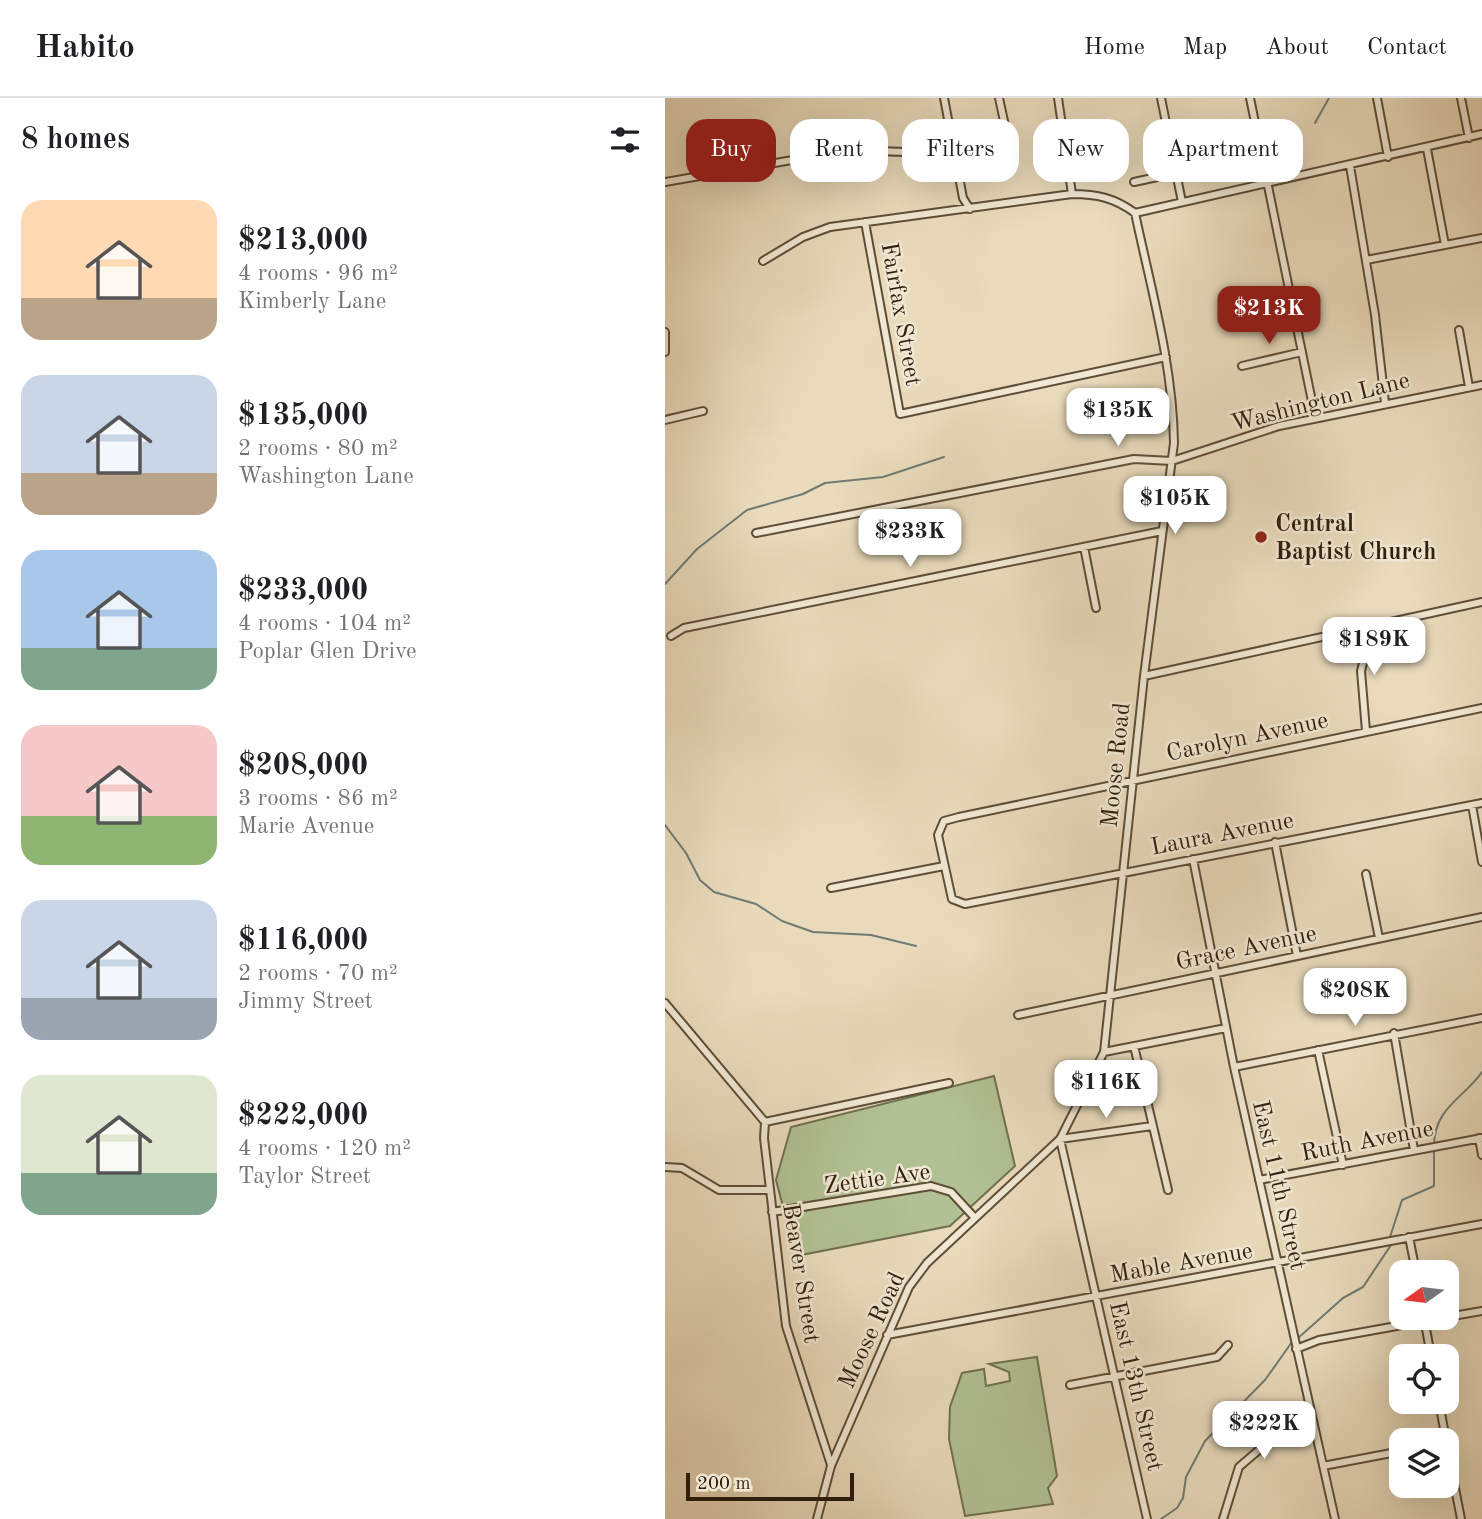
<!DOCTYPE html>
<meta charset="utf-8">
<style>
body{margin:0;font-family:"Old Standard TT",serif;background:#f2f2f2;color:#202124;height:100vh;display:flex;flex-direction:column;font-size:26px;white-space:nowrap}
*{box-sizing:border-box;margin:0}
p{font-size:23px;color:#757577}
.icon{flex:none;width:38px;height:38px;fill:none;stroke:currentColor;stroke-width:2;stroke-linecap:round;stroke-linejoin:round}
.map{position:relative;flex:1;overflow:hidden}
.side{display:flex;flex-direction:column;background:#fff;width:665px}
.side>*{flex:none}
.hud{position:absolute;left:21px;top:21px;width:665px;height:63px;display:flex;gap:14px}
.needle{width:46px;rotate:256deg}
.controls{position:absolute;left:724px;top:1162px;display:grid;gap:14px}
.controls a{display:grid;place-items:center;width:70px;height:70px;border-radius:14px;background:#fff;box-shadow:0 7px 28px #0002;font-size:35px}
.scale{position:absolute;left:21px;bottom:18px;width:168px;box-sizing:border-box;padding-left:7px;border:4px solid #301f0d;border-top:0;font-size:19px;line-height:24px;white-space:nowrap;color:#301f0d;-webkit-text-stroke:5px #f1e8d3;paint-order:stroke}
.price{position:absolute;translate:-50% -60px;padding:0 16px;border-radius:14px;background:#fff;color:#222;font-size:23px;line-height:46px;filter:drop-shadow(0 2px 4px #0008)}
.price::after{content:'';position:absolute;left:50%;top:42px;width:21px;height:16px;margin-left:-10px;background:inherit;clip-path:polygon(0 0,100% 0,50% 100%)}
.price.on{background:#8f2418;color:#fff}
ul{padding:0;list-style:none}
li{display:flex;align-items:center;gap:21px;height:175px;padding:0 21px}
li span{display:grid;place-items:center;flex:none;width:196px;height:140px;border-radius:21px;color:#555}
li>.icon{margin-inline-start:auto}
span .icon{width:84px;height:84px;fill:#fffc;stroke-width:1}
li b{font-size:30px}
h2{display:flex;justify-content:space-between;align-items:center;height:84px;padding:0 21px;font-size:30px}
.pill{padding:0 24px;border-radius:21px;background:#fff;box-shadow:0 7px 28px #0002;font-size:24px;line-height:63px}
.pill.on{background:#8f2418;color:#fff}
header{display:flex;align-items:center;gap:42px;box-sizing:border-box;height:98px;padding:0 35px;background:#fff;border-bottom:2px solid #e0e0e0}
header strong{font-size:33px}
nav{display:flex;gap:38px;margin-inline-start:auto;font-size:24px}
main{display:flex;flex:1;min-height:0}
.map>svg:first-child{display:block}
</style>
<header>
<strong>Habito</strong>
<nav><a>Home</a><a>Map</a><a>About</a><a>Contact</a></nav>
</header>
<main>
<section class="side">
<h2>8 homes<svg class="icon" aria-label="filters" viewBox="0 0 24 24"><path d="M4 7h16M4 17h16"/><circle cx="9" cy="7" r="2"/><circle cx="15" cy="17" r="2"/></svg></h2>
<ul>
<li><span style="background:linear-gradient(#ffd9b3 70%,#b9a48a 0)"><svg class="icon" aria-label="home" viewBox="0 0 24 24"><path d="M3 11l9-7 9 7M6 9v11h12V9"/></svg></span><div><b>$213,000</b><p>4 rooms · 96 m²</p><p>Kimberly Lane</p></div></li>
<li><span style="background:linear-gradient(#c9d6e8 70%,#b9a48a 0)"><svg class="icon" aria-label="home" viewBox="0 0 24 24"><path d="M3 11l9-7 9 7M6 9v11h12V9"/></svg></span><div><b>$135,000</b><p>2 rooms · 80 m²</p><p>Washington Lane</p></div></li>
<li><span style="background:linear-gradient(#a9c7e8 70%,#7fa58c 0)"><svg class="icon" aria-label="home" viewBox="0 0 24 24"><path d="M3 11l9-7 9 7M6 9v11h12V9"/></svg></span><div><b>$233,000</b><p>4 rooms · 104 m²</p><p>Poplar Glen Drive</p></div></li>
<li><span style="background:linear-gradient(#f6c9c9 65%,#8fb573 0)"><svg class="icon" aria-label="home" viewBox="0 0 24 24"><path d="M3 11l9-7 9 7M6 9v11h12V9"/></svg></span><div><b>$208,000</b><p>3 rooms · 86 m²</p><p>Marie Avenue</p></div></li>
<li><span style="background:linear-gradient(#c9d6e8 70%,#9aa5b1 0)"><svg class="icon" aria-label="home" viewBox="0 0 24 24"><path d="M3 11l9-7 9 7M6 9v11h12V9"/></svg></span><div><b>$116,000</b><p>2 rooms · 70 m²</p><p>Jimmy Street</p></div></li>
<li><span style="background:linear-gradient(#dfe7d0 70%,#7fa58c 0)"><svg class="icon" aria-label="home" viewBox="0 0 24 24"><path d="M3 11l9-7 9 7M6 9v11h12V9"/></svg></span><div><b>$222,000</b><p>4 rooms · 120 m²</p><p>Taylor Street</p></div></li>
</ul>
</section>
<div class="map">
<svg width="817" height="1421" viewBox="0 0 817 1421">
<rect width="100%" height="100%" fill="#e9dbbc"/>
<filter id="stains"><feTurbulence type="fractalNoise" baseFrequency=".00286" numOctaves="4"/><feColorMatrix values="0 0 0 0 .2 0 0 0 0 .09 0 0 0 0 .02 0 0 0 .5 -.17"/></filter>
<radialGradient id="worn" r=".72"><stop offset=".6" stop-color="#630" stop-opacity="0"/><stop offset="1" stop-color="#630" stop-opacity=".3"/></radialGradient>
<!-- green -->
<path fill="#b1c194" stroke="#707050" stroke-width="2" d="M 329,978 L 350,1068 L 285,1128 L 131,1158 L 111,1082 L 126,1029 Z
M 372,1259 L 392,1378 L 383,1390 L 388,1406 L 300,1418 L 284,1341 L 285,1309 L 297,1275 L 319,1271 L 321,1288 L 345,1283 L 344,1274 L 324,1266 Z"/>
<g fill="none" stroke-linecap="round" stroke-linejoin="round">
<!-- stream -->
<path stroke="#6f7b74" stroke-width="2" d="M 650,25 L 664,0
M 0,486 L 32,451 L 82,412 L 138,396 L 160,385 L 218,379 L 279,359
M 0,727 L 21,755 L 35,782 L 49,794 L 91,806 L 117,823 L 148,834 L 206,837 L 251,848
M 769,1047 C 770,1009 798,1001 817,974
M 725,1139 L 737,1102 L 769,1088 L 769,1052
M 632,1241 L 678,1200 L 698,1189 L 726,1147
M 496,1421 L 512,1410 L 518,1400 L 521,1379 L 540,1343 L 600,1282 L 627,1244"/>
<!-- minor casing -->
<g stroke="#5e4e39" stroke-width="10">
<path id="minor" d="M 279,0 L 298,100 L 305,111
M 393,0 L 407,96
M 496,0 L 517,104
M 585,0 L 650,318
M 712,0 L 723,59
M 796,0 L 804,40
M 288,48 L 342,37 L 334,0
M 762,51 L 780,147
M 685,68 L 710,217 L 720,305
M 0,84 L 185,52 L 240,54 L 290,61
M 469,84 L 511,75
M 470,115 L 817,36
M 200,124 L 235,316 L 501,259
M 701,162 L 817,140
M 98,163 L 138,139 L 165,129 L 407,96 C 432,96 450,100 470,115 C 486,191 508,267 509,345 L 479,578 L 439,954 L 395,1041 L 262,1165 L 244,1189 L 166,1368 L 152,1421
M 794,232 L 804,289
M 0,234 L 0,254
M 577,268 L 637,254
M 0,322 L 38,313
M 91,435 L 469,361 L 507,363 L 614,328 L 817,287
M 419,449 L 431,510
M 6,538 L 19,530 L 497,433
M 479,578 L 817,504
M 817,610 L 294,719 L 279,723 L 273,737 L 287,801 L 300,806 L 817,705
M 701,633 L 696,573 L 704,542 L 704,528
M 807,707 L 817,764
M 610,744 L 632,858
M 528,761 L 569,969 L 670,1421
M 701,776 L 714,840
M 166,790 L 279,768
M 0,905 L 100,1024
M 353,917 L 817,819
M 729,935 L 749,1052
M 469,948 L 503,1092
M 653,952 L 678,1067
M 439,954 L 561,930
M 569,969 L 817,920
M 100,1024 L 99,1040 L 121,1228 L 166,1367
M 100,1024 L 284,985
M 814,1040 L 817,1057
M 0,1069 L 17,1070 L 54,1092 L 105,1092
M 594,1082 L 817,1040
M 107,1114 L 266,1088 L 286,1094 L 310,1120
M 744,1139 L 751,1174
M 782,1219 L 817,1213
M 759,1220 L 766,1258
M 222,1237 L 817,1126
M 631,1251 L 654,1242 L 776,1220
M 405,1287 L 552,1259 L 563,1247
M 774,1304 L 781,1342
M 782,1349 L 796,1421
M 658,1368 L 737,1353
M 482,1421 L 395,1041 L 487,1028
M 558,1421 L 574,1369 L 644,1309"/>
</g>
<!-- minor -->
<use href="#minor" stroke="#f1e8d3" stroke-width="6"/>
</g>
<!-- markers -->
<circle fill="#8f2418" stroke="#f1e8d3" stroke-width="2.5" cx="596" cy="439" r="7"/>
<g text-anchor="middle" stroke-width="5" stroke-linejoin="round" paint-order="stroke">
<!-- street labels -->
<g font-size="24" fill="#301f0d" stroke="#f1e8d3">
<text transform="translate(237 216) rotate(80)" y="8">Fairfax Street</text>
<text transform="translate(655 303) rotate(-14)" y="8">Washington Lane</text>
<text transform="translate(582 638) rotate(-12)" y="8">Carolyn Avenue</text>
<text transform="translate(450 667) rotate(-84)" y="8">Moose Road</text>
<text transform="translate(557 735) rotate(-11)" y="8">Laura Avenue</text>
<text transform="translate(581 849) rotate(-12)" y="8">Grace Avenue</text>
<text transform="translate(702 1042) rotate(-11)" y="8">Ruth Avenue</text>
<text transform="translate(212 1080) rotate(-8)" y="8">Zettie Ave</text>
<text transform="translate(615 1087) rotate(77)" y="8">East 11th Street</text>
<text transform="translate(516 1164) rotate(-10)" y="8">Mable Avenue</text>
<text transform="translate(137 1175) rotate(81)" y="8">Beaver Street</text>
<text transform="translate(206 1232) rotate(-65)" y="8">Moose Road</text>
<text transform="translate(472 1288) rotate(77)" y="8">East 13th Street</text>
</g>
<!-- poi labels -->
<g font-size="24" font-weight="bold" fill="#301f0d" stroke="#f1e8d3" text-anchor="start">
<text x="610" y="433">Central<tspan x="610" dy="28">Baptist Church</tspan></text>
</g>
</g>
<rect width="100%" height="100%" filter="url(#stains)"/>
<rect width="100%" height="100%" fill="url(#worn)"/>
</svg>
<div class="controls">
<a><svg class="needle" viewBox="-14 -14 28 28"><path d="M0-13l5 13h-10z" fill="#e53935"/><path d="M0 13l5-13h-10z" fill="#757577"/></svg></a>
<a><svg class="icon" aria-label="locate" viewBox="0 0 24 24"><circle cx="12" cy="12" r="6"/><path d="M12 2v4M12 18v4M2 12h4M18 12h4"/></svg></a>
<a><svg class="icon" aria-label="layers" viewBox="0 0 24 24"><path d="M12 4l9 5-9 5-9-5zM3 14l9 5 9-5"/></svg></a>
</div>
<div class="scale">200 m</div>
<b class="price on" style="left:604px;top:248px">$213K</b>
<b class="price" style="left:453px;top:350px">$135K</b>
<b class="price" style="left:510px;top:438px">$105K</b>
<b class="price" style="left:245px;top:471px">$233K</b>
<b class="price" style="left:709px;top:579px">$189K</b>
<b class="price" style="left:690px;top:930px">$208K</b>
<b class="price" style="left:441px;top:1022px">$116K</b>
<b class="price" style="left:599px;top:1363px">$222K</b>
<div class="hud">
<a class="pill on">Buy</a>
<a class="pill">Rent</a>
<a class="pill">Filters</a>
<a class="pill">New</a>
<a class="pill">Apartment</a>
</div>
</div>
</main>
